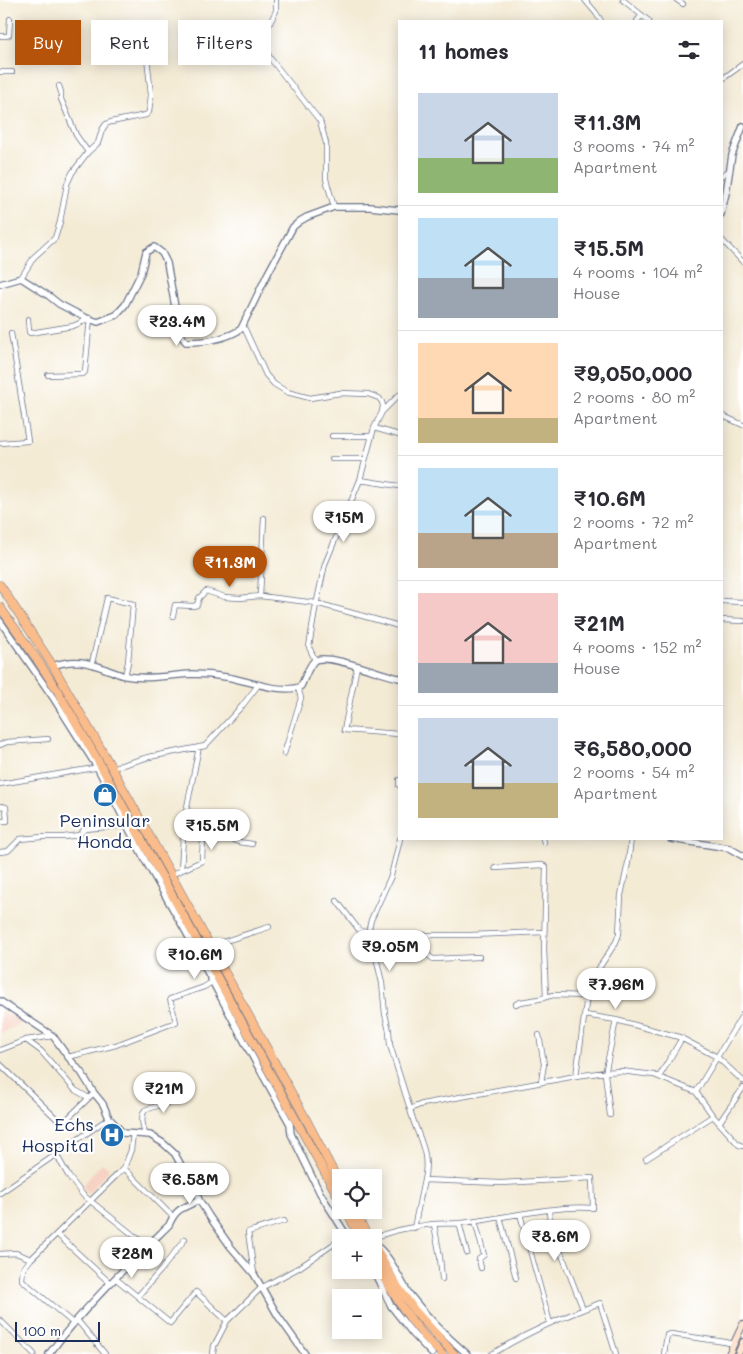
<!DOCTYPE html>
<meta charset="utf-8">
<style>
body{margin:0;font-family:Mali,sans-serif;background:#f7f7f7;color:#2b2b33;height:100vh;display:flex;flex-direction:column;font-size:19px;white-space:nowrap}
*{box-sizing:border-box;margin:0}
p{font-size:16px;color:#7c7c81}
.icon{flex:none;width:28px;height:28px;fill:none;stroke:currentColor;stroke-width:2;stroke-linecap:round;stroke-linejoin:round}
.map{position:relative;flex:1;overflow:hidden}
.side{position:absolute;left:398px;top:20px;width:325px;height:820px;display:flex;flex-direction:column;background:#fff;border-radius:0px;box-shadow:0 2px 12px #0003}
.side>*{flex:none}
.hud{position:absolute;left:15px;top:20px;width:308px;height:45px;display:flex;gap:10px}
.buttons{position:absolute;left:332px;top:1169px;display:grid;gap:10px}
.buttons a{display:grid;place-items:center;width:50px;height:50px;border-radius:0px;background:#fff;box-shadow:0 2px 12px #0003;font-size:25px}
.scale{position:absolute;left:15px;bottom:12px;width:85px;box-sizing:border-box;padding-left:5px;border:2px solid #1b2f5e;border-top:0;font-size:14px;line-height:18px;white-space:nowrap;color:#1b2f5e;-webkit-text-stroke:4px #fff;paint-order:stroke}
.price{position:absolute;translate:-50% -42px;padding:0 11px;border-radius:18px;background:#fff;color:#222;font-size:16px;line-height:32px;filter:drop-shadow(0 1px 2px #0008)}
.price::after{content:'';position:absolute;left:50%;top:30px;width:15px;height:11px;margin-left:-8px;background:inherit;clip-path:polygon(0 0,100% 0,50% 100%)}
.price.selected{background:#b45309;color:#fff}
ul{padding:0;list-style:none}
li{display:flex;align-items:center;gap:15px;height:125px;padding:0 20px}
li+li{border-top:1px solid #e1e1e2}
li span{display:grid;place-items:center;flex:none;width:140px;height:100px;border-radius:0px;color:#555}
li>.icon{margin-inline-start:auto}
span .icon{width:60px;height:60px;fill:#fffc;stroke-width:1}
li b{font-size:21px}
h2{display:flex;justify-content:space-between;align-items:center;height:60px;padding:0 20px;font-size:21px}
.pill{padding:0 18px;border-radius:0px;background:#fff;box-shadow:0 2px 12px #0003;font-size:18px;line-height:45px}
.pill.selected{background:#b45309;color:#fff}
.map>svg:first-child{display:block}
</style>
<div class="map">
<svg width="743" height="1354" viewBox="0 0 743 1354">
<rect width="100%" height="100%" fill="#fff"/>
<filter id="ink" filterUnits="userSpaceOnUse"><feTurbulence type="fractalNoise" baseFrequency=".02" numOctaves="2"/><feDisplacementMap in="SourceGraphic" scale="10" xChannelSelector="R" yChannelSelector="G"/><feConvolveMatrix kernelMatrix="1 2 1 2 8 2 1 2 1" color-interpolation-filters="sRGB"/></filter>
<filter id="wash" filterUnits="userSpaceOnUse"><feTurbulence type="fractalNoise" baseFrequency=".0096" numOctaves="4" result="noise"/><feDisplacementMap in="SourceGraphic" scale="20" xChannelSelector="R" yChannelSelector="G"/><feGaussianBlur stdDeviation="1.12" result="paint"/><feColorMatrix in="noise" values="0 0 0 0 0 0 0 0 0 0 0 0 0 0 0 0 0 1.4 0 .05"/><feComposite in="paint" operator="in"/></filter>
<g filter="url(#wash)">
<rect width="100%" height="100%" fill="#f4ebd5"/>
<!-- built -->
<path fill="#f6d2c4" d="M 0,1011 L 24,1022 L 0,1034 Z
M 102,1163 L 110,1169 L 88,1194 L 82,1186 Z"/>
</g>
<g filter="url(#ink)">
<g fill="none" stroke-linecap="round" stroke-linejoin="round">
<!-- minor casing -->
<g stroke="#677188" stroke-width="6">
<path id="minor" d="M 276,0 L 276,11 L 266,31 L 267,52 L 270,58 L 320,121 L 326,143 L 326,179 L 334,207
M 585,0 L 596,13 L 601,21
M 623,0 L 649,21
M 677,0 L 683,4
M 637,21 L 642,15
M 0,36 L 7,36 L 9,35 L 10,19
M 0,72 L 12,72
M 721,80 L 743,64
M 88,152 L 98,143 L 102,130 L 106,124 L 111,122 L 146,115 L 149,112 L 151,95 L 147,57
M 721,176 L 730,170
M 721,239 L 743,262
M 21,278 L 34,257 L 55,238 L 60,222 L 67,184 L 72,173 L 88,152 L 76,135 L 61,99 L 61,92 L 59,86
M 28,319 L 29,332 L 30,333 L 73,326 L 89,319
M 243,325 L 266,375 L 274,384 L 287,392 L 310,398 L 340,393 L 368,394 L 379,398 L 382,402 L 383,406 L 382,412 L 374,428 L 360,480 L 325,564 L 315,610 L 309,647 L 315,660
M 48,375 L 83,374 L 85,372 L 90,318
M 382,412 L 399,395
M 721,415 L 743,425
M 374,428 L 399,435
M 332,436 L 372,436
M 0,443 L 28,441 L 11,333
M 332,459 L 365,459
M 360,480 L 399,486
M 260,596 L 264,518
M 721,601 L 743,602
M 173,616 L 175,605 L 193,606 L 197,605 L 199,598 L 206,591 L 225,597 L 240,598 L 260,596 L 316,603 L 399,626
M 721,620 L 743,621
M 92,663 L 107,598 L 133,604 L 128,662 L 125,676
M 357,666 L 344,730 L 399,734
M 0,745 L 7,742 L 48,739
M 284,754 L 301,698 L 298,688
M 112,768 L 149,757 L 205,746 L 242,706 L 259,684
M 399,780 L 399,785
M 0,784 L 100,767
M 0,806 L 6,807 L 7,821 L 0,821
M 400,839 L 391,876 L 371,920 L 368,933 L 373,944 L 382,983 L 385,1014 L 389,1031 L 390,1045 L 410,1109
M 543,839 L 544,842
M 0,852 L 8,851 L 20,839 L 43,837 L 64,837 L 79,835 L 85,829 L 128,825
M 495,868 L 542,865 L 546,867 L 544,949 L 546,997
M 181,870 L 184,822 L 199,747
M 171,875 L 202,861 L 203,836 L 209,827 C 220,831 228,839 239,842 C 243,843 248,843 252,844
M 337,901 L 359,930 L 368,933 L 391,935 L 470,935 L 544,932
M 420,935 L 428,955 L 433,959 L 479,957
M 210,946 L 269,927
M 516,1004 L 520,1002 L 539,999 L 553,995 L 587,996
M 585,1015 L 616,1020
M 539,1035 L 544,1064 L 541,1082
M 26,1040 L 41,1051 L 75,1090 L 89,1098
M 0,1050 L 26,1040 L 53,1036
M 68,1057 L 116,1045 L 176,1022 L 170,999 L 204,987 L 212,982
M 0,1064 L 62,1124 L 94,1093
M 576,1076 L 587,996 L 599,968 L 616,942 L 619,934 L 621,895 L 628,863 L 631,839
M 659,1077 L 682,1038
M 610,1115 L 605,1074 L 616,1020 L 679,1037 L 717,1057 L 743,1081
M 713,1116 L 739,1145 L 743,1146
M 719,1123 L 743,1088
M 145,1134 C 143,1126 140,1117 145,1110 L 188,1096
M 56,1154 L 69,1177 L 83,1195 L 147,1246
M 646,1159 L 713,1116 L 696,1092 L 743,1014
M 124,1168 L 172,1216
M 424,1180 C 431,1151 416,1135 410,1109 L 422,1104 L 576,1076 L 606,1072 L 621,1071 L 654,1075 L 696,1092
M 0,1193 L 109,1118
M 549,1210 L 550,1224 L 583,1309
M 520,1214 L 550,1323
M 500,1217 L 516,1278
M 475,1221 L 484,1255 L 479,1259 L 481,1268
M 459,1223 L 467,1253
M 434,1224 L 440,1257 L 442,1279
M 57,1234 L 110,1283
M 374,1238 C 393,1230 412,1227 433,1224 C 442,1223 451,1224 460,1223 C 504,1219 548,1205 593,1208 L 592,1178 L 501,1183 L 424,1180 L 414,1228
M 0,1254 L 16,1253 L 31,1259
M 254,1273 L 248,1232 L 284,1221
M 115,1278 L 170,1323 L 196,1292 L 227,1321 L 214,1346 L 213,1354
M 138,1296 L 161,1270 L 185,1239
M 0,1320 L 34,1354
M 77,1320 L 105,1354
M 227,1321 L 261,1288 L 300,1267 L 341,1239
M 74,1324 L 22,1280 L 23,1269 L 31,1259 L 124,1168 L 131,1150 L 133,1134
M 492,1354 C 526,1333 562,1317 600,1303 L 616,1354
M 664,1354 L 667,1335 L 671,1334 L 725,1342 L 734,1344"/>
</g>
<!-- tertiary casing -->
<g stroke="#677188" stroke-width="8">
<path id="tertiary" d="M 721,214 L 726,193 L 732,155 L 743,126
M 0,284 L 21,278 L 49,296 L 59,304 L 84,317 L 98,322 L 116,315 L 125,305 L 141,273 L 146,252 L 154,247 L 162,253 L 167,263 L 180,334 L 186,342 C 205,342 225,340 241,329 L 268,273 L 293,227 L 300,221 L 307,217 L 334,207 L 370,207 L 399,210
M 0,621 L 54,699 L 97,767 L 146,862 L 186,932 L 251,1054 L 290,1124 L 291,1134 L 320,1193 L 347,1236 L 356,1237
M 53,666 C 73,658 89,662 108,670 C 114,672 120,675 126,676 C 148,680 171,675 192,674 C 203,674 215,675 226,677 C 246,680 284,695 301,686 C 305,678 308,667 314,661 C 325,652 383,675 399,678
M 671,839 L 729,848 L 743,856
M 0,1001 L 53,1036 L 68,1057 L 81,1072 L 94,1093 L 103,1104 L 109,1118 L 123,1133 L 150,1135 L 163,1143 L 175,1154 L 183,1169 L 195,1187 L 199,1200 L 209,1216 L 230,1246 L 254,1274 L 278,1316 L 305,1354
M 374,1244 C 391,1255 398,1278 410,1295 C 426,1316 446,1336 467,1354
M 373,1270 L 391,1306 L 413,1334 L 432,1354
M 49,1354 C 84,1307 127,1266 169,1225 C 177,1206 184,1209 199,1200"/>
</g>
<!-- secondary casing -->
<g stroke="#677188" stroke-width="8">
<path id="secondary" d="M 729,1354 L 743,1324
M 738,1354 L 743,1342"/>
</g>
<!-- trunk casing -->
<g stroke="#677188" stroke-width="9">
<path id="trunk" d="M 0,585 L 53,666 L 112,768 L 307,1121 L 341,1186
M 0,607 L 36,658 L 57,690 L 101,766 L 341,1202
M 346,1210 L 360,1238
M 354,1210 L 369,1238
M 374,1245 L 393,1280 L 415,1311 L 454,1354
M 374,1261 C 393,1294 413,1328 442,1354"/>
</g>
<!-- minor -->
<use href="#minor" stroke="#fff" stroke-width="4.5"/>
<!-- tertiary -->
<use href="#tertiary" stroke="#fff" stroke-width="5.5"/>
<!-- secondary -->
<use href="#secondary" stroke="#fde4d1" stroke-width="6"/>
<!-- trunk -->
<use href="#trunk" stroke="#fabc8b" stroke-width="8"/>
</g>
</g>
<!-- icons -->
<defs>
<g id="shop-disc" transform="scale(1.25)"><circle r="9.5" fill="#1f6fb2" stroke="#fff"/><path d="M-5-2.5h2.3a2.7 3.5 0 0 1 5.4 0H5L5.5 6h-11ZM-1.5-2.5h3a1.5 2.3 0 0 0-3 0Z" fill="#fff"/></g>
<g id="hospital-disc" transform="scale(1.25)"><circle r="9.5" fill="#1f6fb2" stroke="#fff"/><path d="M-5-5h3v3.5h4V-5h3V5h-3V1.5h-4V5h-3Z" fill="#fff"/></g>
</defs>
<g fill-rule="evenodd">
<use href="#shop-disc" x="105" y="795"/>
<use href="#hospital-disc" x="112" y="1135"/>
</g>
<g text-anchor="middle" stroke-width="4.5" stroke-linejoin="round" paint-order="stroke">
<!-- poi labels -->
<g font-size="18" fill="#1b2f5e" stroke="#fff">
<text x="105" y="827">Peninsular<tspan x="105" dy="21">Honda</tspan></text>
<text x="94" y="1131" text-anchor="end">Echs<tspan x="94" dy="21">Hospital</tspan></text>
</g>
</g>
</svg>
<div class="buttons">
<a><svg class="icon" aria-label="locate" viewBox="0 0 24 24"><circle cx="12" cy="12" r="6"/><path d="M12 2v4M12 18v4M2 12h4M18 12h4"/></svg></a>
<a>+</a>
<a>−</a>
</div>
<div class="scale">100 m</div>
<b class="price" style="left:177px;top:347px">₹23.4M</b>
<b class="price" style="left:344px;top:543px">₹15M</b>
<b class="price selected" style="left:230px;top:588px">₹11.3M</b>
<b class="price" style="left:212px;top:851px">₹15.5M</b>
<b class="price" style="left:390px;top:972px">₹9.05M</b>
<b class="price" style="left:195px;top:980px">₹10.6M</b>
<b class="price" style="left:616px;top:1010px">₹7.96M</b>
<b class="price" style="left:164px;top:1114px">₹21M</b>
<b class="price" style="left:190px;top:1205px">₹6.58M</b>
<b class="price" style="left:555px;top:1262px">₹8.6M</b>
<b class="price" style="left:132px;top:1279px">₹28M</b>
<div class="hud">
<a class="pill selected">Buy</a>
<a class="pill">Rent</a>
<a class="pill">Filters</a>
</div>
<section class="side">
<h2>11 homes<svg class="icon" aria-label="filters" viewBox="0 0 24 24"><path d="M4 7h16M4 17h16"/><circle cx="9" cy="7" r="2"/><circle cx="15" cy="17" r="2"/></svg></h2>
<ul>
<li><span style="background:linear-gradient(#c9d6e8 65%,#8fb573 0)"><svg class="icon" aria-label="home" viewBox="0 0 24 24"><path d="M3 11l9-7 9 7M6 9v11h12V9"/></svg></span><div><b>₹11.3M</b><p>3 rooms · 74 m²</p><p>Apartment</p></div></li>
<li><span style="background:linear-gradient(#bfe0f5 60%,#9aa5b1 0)"><svg class="icon" aria-label="home" viewBox="0 0 24 24"><path d="M3 11l9-7 9 7M6 9v11h12V9"/></svg></span><div><b>₹15.5M</b><p>4 rooms · 104 m²</p><p>House</p></div></li>
<li><span style="background:linear-gradient(#ffd9b3 75%,#c2b280 0)"><svg class="icon" aria-label="home" viewBox="0 0 24 24"><path d="M3 11l9-7 9 7M6 9v11h12V9"/></svg></span><div><b>₹9,050,000</b><p>2 rooms · 80 m²</p><p>Apartment</p></div></li>
<li><span style="background:linear-gradient(#bfe0f5 65%,#b9a48a 0)"><svg class="icon" aria-label="home" viewBox="0 0 24 24"><path d="M3 11l9-7 9 7M6 9v11h12V9"/></svg></span><div><b>₹10.6M</b><p>2 rooms · 72 m²</p><p>Apartment</p></div></li>
<li><span style="background:linear-gradient(#f6c9c9 70%,#9aa5b1 0)"><svg class="icon" aria-label="home" viewBox="0 0 24 24"><path d="M3 11l9-7 9 7M6 9v11h12V9"/></svg></span><div><b>₹21M</b><p>4 rooms · 152 m²</p><p>House</p></div></li>
<li><span style="background:linear-gradient(#c9d6e8 65%,#c2b280 0)"><svg class="icon" aria-label="home" viewBox="0 0 24 24"><path d="M3 11l9-7 9 7M6 9v11h12V9"/></svg></span><div><b>₹6,580,000</b><p>2 rooms · 54 m²</p><p>Apartment</p></div></li>
</ul>
</section>
</div>
